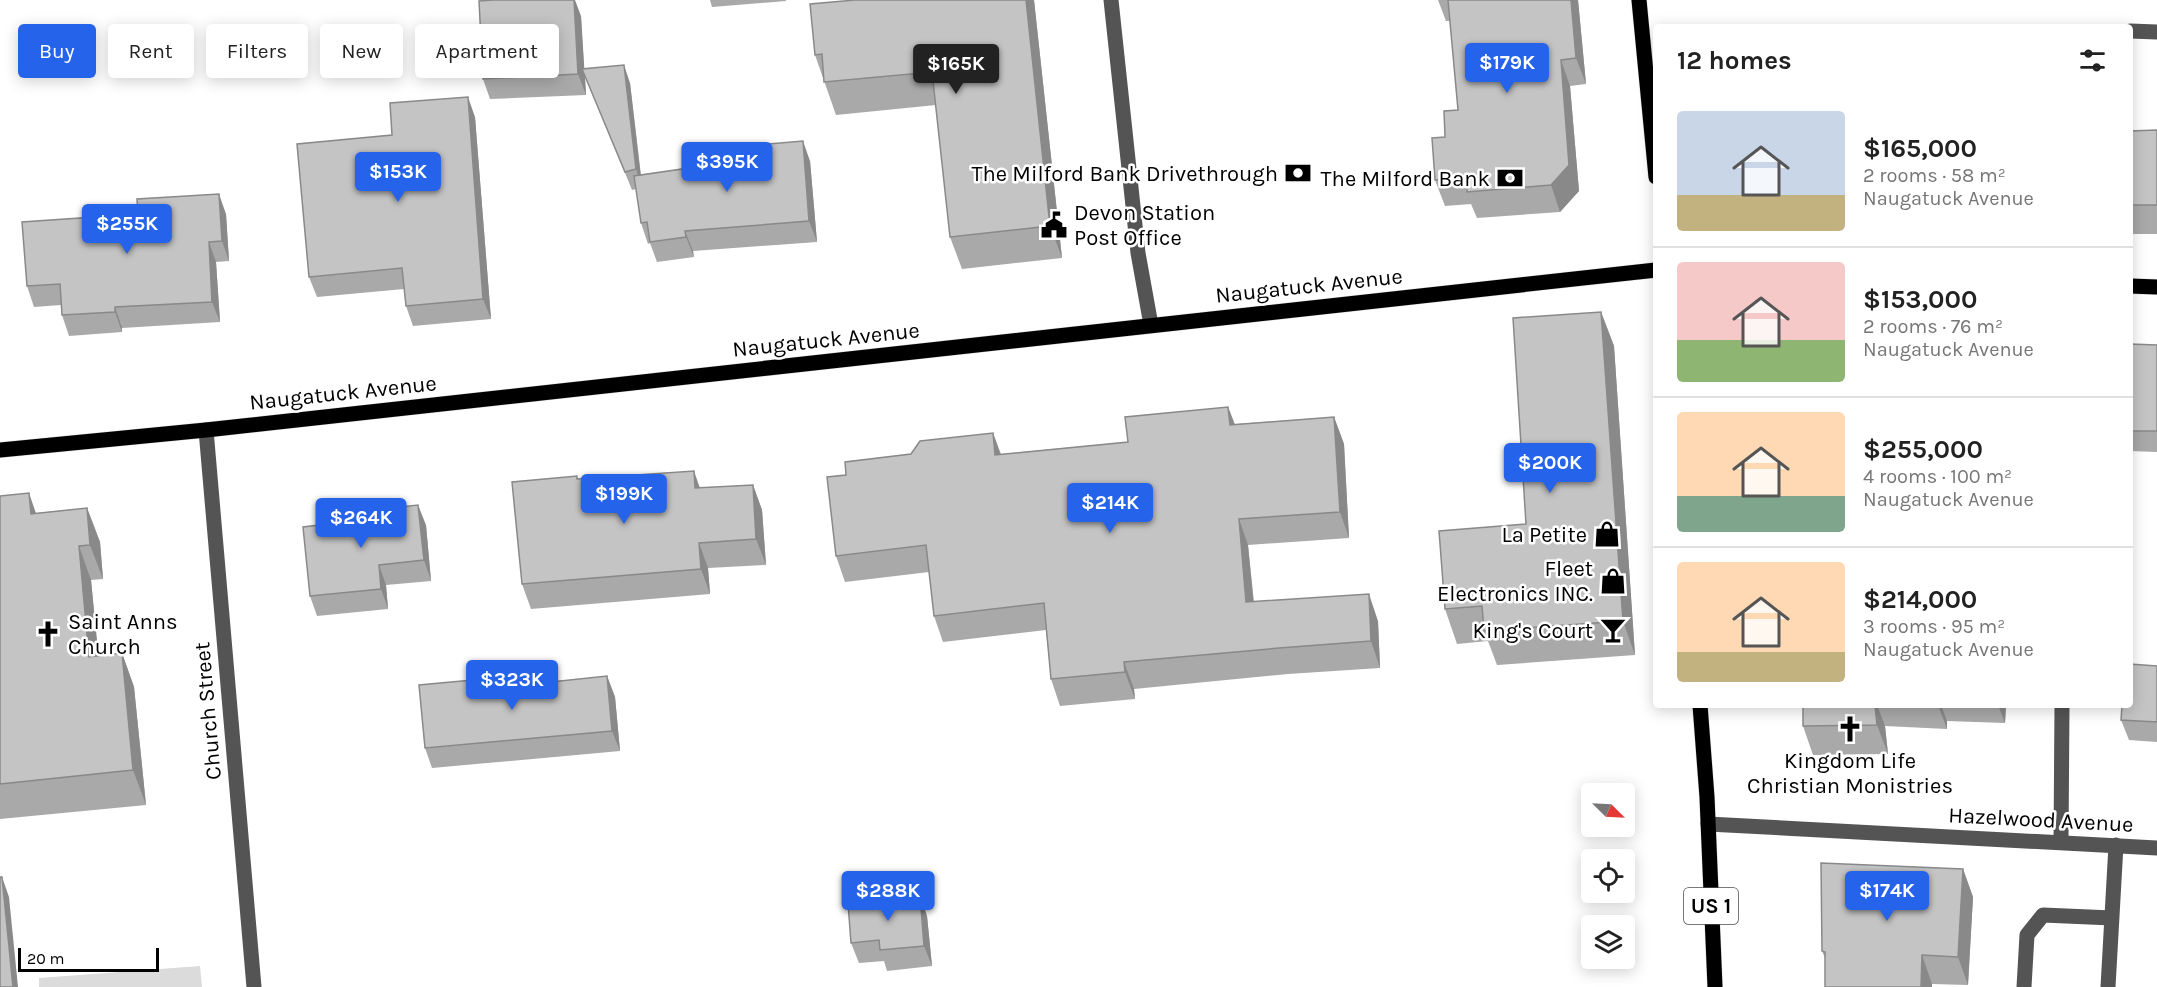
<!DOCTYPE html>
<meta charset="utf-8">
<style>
body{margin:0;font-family:Karla,sans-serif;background:#f2f2f2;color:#222;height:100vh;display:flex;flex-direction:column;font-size:22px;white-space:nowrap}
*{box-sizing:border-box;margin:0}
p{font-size:20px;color:#767676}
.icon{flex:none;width:33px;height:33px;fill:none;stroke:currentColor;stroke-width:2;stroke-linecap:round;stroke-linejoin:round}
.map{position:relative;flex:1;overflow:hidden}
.sheet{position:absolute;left:1653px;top:24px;width:480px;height:684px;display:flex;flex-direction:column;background:#fff;border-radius:6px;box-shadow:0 3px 15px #0003}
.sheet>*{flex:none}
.top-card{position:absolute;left:18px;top:24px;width:570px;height:54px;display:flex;gap:12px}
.needle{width:39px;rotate:114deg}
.buttons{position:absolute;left:1581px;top:783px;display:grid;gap:12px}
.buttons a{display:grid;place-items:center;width:54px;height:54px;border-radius:6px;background:#fff;box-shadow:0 3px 15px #0003;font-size:30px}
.scale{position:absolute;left:18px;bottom:15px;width:141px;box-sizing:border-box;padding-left:6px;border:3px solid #000;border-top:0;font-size:16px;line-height:21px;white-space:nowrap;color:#000;-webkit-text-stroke:4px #fff;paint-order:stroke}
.price{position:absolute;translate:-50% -51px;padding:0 14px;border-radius:6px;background:#2563eb;color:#fff;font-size:20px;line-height:39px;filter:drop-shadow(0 2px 3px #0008)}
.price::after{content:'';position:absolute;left:50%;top:36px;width:18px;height:14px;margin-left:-9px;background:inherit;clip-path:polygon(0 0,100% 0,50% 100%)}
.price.current{background:#222;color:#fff}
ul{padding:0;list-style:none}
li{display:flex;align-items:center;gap:18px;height:150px;padding:0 24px}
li+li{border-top:2px solid #e0e0e0}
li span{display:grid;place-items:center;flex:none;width:168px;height:120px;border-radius:6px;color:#555}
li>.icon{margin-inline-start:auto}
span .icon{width:72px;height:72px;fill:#fffc;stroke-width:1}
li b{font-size:26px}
h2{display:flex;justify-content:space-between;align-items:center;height:72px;padding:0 24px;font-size:26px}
.tag{padding:0 21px;border-radius:6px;background:#fff;box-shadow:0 3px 15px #0003;font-size:21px;line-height:54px}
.tag.current{background:#2563eb;color:#fff}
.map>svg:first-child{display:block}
</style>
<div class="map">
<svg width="2157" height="987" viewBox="0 0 2157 987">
<rect width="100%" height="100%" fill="#fff"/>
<!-- grass -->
<path fill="#dbdbdb" d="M 200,966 L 202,987 L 39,987 L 39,978 Z"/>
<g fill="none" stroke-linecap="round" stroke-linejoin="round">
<!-- major casing -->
<g stroke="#dbdbdb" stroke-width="16">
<path id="major" d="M 1639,0 L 1656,177
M 2130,286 L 2157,287
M 0,450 L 206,430 L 1656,270
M 1700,705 L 1707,797 L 1715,987"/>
</g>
<!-- minor -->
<path stroke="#545454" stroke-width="15" d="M 1111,0 L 1138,253 L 1151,325
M 2130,31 L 2157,32
M 206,430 L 254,987
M 1708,824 L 2157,848
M 2061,842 L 2062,705
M 2024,987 L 2027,935 L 2043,915 L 2112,918
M 2108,987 L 2116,845"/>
<!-- major -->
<use href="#major" stroke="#000" stroke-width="15"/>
</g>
<!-- wall -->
<path fill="#a9a9a9" d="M 710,0 L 786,0 L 786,1 L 712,7 Z
M 1034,0 L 1062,258 L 962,269 L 950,237 L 936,105 L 836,115 L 815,55 Z
M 1438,0 L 1578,0 L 1586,84 L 1570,86 L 1579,191 L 1560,212 L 1477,218 L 1471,204 L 1445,206 L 1435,180 L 1445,137 L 1458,110 L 1450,21 L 1446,21 Z
M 581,16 L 584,69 L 630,83 L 641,175 L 810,161 L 817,242 L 693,251 L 694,257 L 657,262 L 650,243 L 648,244 L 641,223 L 636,189 L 632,190 L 585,75 L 586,95 L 490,99 L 483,79 Z
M 475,117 L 491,319 L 413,326 L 406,306 L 404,289 L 317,297 L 309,277 L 392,135 Z
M 2157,130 L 2157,234 L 2130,234 L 2130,131 Z
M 138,214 L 226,214 L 229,261 L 216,262 L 220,322 L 122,328 L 122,332 L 69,336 L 62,315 L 61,305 L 34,307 L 27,286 Z
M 1601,312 L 1614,346 L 1635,655 L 1497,665 L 1488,641 L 1457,644 L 1445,609 L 1526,524 Z
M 2130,344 L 2157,345 L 2157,452 L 2130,451 Z
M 1228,407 L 1235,424 L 1334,417 L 1344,444 L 1349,538 L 1248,545 L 1254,602 L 1378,621 L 1380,668 L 1288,674 L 1134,689 L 1135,699 L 1060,706 L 1051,679 L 1046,630 L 943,642 L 934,616 L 929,572 L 845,582 L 836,556 L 846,475 L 911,454 L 993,433 L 1001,454 L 1128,442 Z
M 578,479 L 700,488 L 753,485 L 762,510 L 766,565 L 708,568 L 710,594 L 531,609 L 522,584 Z
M 0,496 L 36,513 L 87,508 L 100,542 L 103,579 L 91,580 L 98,656 L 122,653 L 134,687 L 146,805 L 0,819 Z
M 426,525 L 431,581 L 386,585 L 388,609 L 317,616 L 310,596 Z
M 2157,666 L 2157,742 L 2129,740 L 2121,720 Z
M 607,676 L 615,697 L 620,751 L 432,768 L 425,748 L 498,687 Z
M 1803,705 L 2006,705 L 2005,723 L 1947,721 L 1947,729 L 1885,726 L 1888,754 L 1813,755 L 1803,726 Z
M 1963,869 L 1973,897 L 1968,985 L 1932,984 L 1825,958 L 1822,951 Z
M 927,916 L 932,966 L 887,971 L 884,961 L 859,963 L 851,943 Z"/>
<!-- shaded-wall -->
<path fill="#898989" d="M 574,0 L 575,0 L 581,16 L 586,95 L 578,74 Z
M 1026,0 L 1034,0 L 1062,258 L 1050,226 Z
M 1571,0 L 1578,0 L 1586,84 L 1576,58 Z
M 1561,60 L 1570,86 L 1579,191 L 1560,212 L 1551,185 Z
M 624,65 L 630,83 L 642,187 L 636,169 Z
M 468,97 L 475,117 L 491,319 L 483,299 Z
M 803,141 L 810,161 L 817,242 L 809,221 Z
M 219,194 L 226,214 L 229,261 L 222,241 Z
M 685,231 L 693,251 L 694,257 L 686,237 Z
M 209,242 L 216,262 L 220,322 L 212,302 Z
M 115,307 L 122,328 L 122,332 L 115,312 Z
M 1601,312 L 1614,346 L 1635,655 L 1623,621 Z
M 1228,407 L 1238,434 L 1230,425 Z
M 1334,417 L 1344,444 L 1349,538 L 1340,512 Z
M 993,433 L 1002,459 L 995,455 Z
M 694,471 L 703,497 L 695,488 Z
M 753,485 L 762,510 L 766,565 L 756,539 Z
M 29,493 L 41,528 L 31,514 Z
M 418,505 L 426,525 L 431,581 L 424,560 Z
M 87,508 L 100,542 L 103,579 L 90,545 Z
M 1239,519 L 1248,545 L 1256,629 L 1246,602 Z
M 699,543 L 708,568 L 710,594 L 701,569 Z
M 79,546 L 91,580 L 102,691 L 89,657 Z
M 379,565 L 386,585 L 388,609 L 381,589 Z
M 1369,594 L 1378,621 L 1380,668 L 1371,641 Z
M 122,653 L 134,687 L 146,805 L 133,770 Z
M 1124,662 L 1134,689 L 1135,699 L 1125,672 Z
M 607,676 L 615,697 L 620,751 L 612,731 Z
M 1875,705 L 1877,705 L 1885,726 L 1888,754 L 1877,725 Z
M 1938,705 L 1941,705 L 1947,721 L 1947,729 Z
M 1998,705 L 2006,705 L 2005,723 Z
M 1963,869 L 1973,897 L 1968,985 L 1958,957 Z
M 2,877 L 9,897 L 18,987 L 13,987 Z
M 920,895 L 927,916 L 932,966 L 924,946 Z
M 1922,955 L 1932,984 L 1932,987 L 1921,987 Z"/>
<!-- building -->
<path fill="#c4c4c4" stroke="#898989" stroke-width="1.5" d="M 493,0 L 574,0 L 578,74 L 483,79 L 479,1 Z
M 855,0 L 1026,0 L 1050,226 L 950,237 L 932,72 L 824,82 L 822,54 L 815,55 L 810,4 Z
M 1448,0 L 1571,0 L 1576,58 L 1561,60 L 1569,165 L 1551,185 L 1467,192 L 1467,177 L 1435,180 L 1432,138 L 1445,137 L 1444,111 L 1458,110 Z
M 624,65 L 636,169 L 625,172 L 582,69 Z
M 468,97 L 483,299 L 406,306 L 402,268 L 309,277 L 297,144 L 392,135 L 390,103 Z
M 2157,130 L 2157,205 L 2130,205 L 2130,131 Z
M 803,141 L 809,221 L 685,231 L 686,237 L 650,242 L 647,222 L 641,223 L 634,176 L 744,160 L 743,146 Z
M 219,194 L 222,241 L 209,242 L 212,302 L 115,307 L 115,312 L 62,315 L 60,284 L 27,286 L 22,222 L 138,214 L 137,199 Z
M 1601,312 L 1623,621 L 1484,631 L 1482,606 L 1445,609 L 1439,531 L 1526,524 L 1513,318 Z
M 2130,344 L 2157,345 L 2157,431 L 2130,431 Z
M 1228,407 L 1230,425 L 1334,417 L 1340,512 L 1239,519 L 1246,602 L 1369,594 L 1371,641 L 1279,648 L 1124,662 L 1125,672 L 1051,679 L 1044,603 L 934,616 L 926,545 L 836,556 L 827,477 L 846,475 L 845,462 L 911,454 L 920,441 L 993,433 L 995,455 L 1128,442 L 1125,417 Z
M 694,471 L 695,488 L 753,485 L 756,539 L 699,543 L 701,569 L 522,584 L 512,482 L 577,476 L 577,479 Z
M 29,493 L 31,514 L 87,508 L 90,545 L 79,546 L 89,657 L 122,653 L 133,770 L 0,784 L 0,496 Z
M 418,505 L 424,560 L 379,565 L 381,589 L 310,596 L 303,527 L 336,523 L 347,513 Z
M 2130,664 L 2157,666 L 2157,722 L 2121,720 L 2122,705 L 2130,705 Z
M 607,676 L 612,731 L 425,748 L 419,685 L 494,678 L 495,688 Z
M 1803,705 L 1875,705 L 1877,725 L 1803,726 Z
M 1821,863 L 1963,869 L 1958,957 L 1922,955 L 1921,987 L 1825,987 L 1825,952 L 1822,951 Z
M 0,877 L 2,877 L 13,987 L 0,987 Z
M 920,895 L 924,946 L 880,950 L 879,940 L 851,943 L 848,903 Z"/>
<!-- icons -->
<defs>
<g id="bank-bare" transform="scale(2.07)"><path d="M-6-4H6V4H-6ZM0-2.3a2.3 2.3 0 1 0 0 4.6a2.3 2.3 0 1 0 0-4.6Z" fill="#000" stroke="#fff" stroke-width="2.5" paint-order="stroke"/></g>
<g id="civic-bare" transform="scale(2.07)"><path d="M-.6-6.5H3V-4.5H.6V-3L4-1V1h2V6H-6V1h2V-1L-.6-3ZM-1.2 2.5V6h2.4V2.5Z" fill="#000" stroke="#fff" stroke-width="2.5" paint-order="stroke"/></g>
<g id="shop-bare" transform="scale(2.07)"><path d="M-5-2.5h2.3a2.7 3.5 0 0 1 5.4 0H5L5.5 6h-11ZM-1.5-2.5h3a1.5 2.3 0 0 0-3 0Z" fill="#000" stroke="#fff" stroke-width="2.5" paint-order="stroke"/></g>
<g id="bar-bare" transform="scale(2.07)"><path d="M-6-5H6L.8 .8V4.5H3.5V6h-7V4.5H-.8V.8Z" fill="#000" stroke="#fff" stroke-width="2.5" paint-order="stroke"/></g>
<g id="church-bare" transform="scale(2.07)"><path d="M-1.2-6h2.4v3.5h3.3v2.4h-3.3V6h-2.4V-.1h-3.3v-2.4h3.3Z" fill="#000" stroke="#fff" stroke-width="2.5" paint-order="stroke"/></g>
</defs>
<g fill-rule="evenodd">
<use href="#bank-bare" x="1298" y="173"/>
<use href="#bank-bare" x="1510" y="178"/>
<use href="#civic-bare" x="1054" y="225"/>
<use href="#shop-bare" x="1607" y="534"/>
<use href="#shop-bare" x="1613" y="581"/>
<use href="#bar-bare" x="1613" y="630"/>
<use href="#church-bare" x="48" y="634"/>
<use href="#church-bare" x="1850" y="729"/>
</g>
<g text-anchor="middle" stroke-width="5" stroke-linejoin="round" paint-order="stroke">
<!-- shield labels -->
<rect fill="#fff" stroke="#4c4c4c" stroke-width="1.5" x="1684" y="888" width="54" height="36" rx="4.5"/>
<g font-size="21" font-weight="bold" fill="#000">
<text x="1711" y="913">US 1</text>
</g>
<!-- poi labels -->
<g font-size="22" fill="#000" stroke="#fff" text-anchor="end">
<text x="1278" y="181">The Milford Bank Drivethrough</text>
<text x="1490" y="186">The Milford Bank</text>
<text x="1074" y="220" text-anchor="start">Devon Station<tspan x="1074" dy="25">Post Office</tspan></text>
<text x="1587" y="542">La Petite</text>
<text x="1593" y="576">Fleet<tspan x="1593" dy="25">Electronics INC.</tspan></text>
<text x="68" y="629" text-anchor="start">Saint Anns<tspan x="68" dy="25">Church</tspan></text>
<text x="1593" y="638">King's Court</text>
<text x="1850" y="768" text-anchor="middle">Kingdom Life<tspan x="1850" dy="25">Christian Monistries</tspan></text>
</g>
<!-- street labels -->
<g font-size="22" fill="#000" stroke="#fff">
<text transform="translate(1309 285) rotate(-6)" y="8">Naugatuck Avenue</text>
<text transform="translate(826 339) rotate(-6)" y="8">Naugatuck Avenue</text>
<text transform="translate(343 392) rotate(-6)" y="8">Naugatuck Avenue</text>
<text transform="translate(207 711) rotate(-95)" y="8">Church Street</text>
<text transform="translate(2041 819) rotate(3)" y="8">Hazelwood Avenue</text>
</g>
</g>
</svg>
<div class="buttons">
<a><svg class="needle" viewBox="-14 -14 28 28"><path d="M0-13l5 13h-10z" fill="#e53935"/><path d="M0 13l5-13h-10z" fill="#767676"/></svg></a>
<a><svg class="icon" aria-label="locate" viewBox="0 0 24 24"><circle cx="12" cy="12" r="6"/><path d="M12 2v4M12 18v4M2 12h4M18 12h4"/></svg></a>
<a><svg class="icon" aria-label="layers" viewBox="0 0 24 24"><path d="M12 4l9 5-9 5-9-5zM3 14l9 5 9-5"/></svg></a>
</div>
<div class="scale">20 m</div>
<b class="price" style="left:1507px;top:94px">$179K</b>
<b class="price current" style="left:956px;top:95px">$165K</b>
<b class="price" style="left:727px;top:193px">$395K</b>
<b class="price" style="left:398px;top:203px">$153K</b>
<b class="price" style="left:127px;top:255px">$255K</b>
<b class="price" style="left:1550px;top:494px">$200K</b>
<b class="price" style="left:624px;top:525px">$199K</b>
<b class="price" style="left:1110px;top:534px">$214K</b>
<b class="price" style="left:361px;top:549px">$264K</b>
<b class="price" style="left:512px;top:711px">$323K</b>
<b class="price" style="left:888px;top:922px">$288K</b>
<b class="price" style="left:1887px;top:922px">$174K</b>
<div class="top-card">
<a class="tag current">Buy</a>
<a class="tag">Rent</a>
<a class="tag">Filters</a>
<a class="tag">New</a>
<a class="tag">Apartment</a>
</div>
<section class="sheet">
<h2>12 homes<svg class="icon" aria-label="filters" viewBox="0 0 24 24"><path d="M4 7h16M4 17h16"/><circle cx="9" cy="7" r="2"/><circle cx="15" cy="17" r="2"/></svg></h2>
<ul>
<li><span style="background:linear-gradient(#c9d6e8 70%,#c2b280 0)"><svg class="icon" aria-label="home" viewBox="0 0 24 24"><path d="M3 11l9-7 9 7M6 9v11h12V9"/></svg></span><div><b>$165,000</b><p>2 rooms · 58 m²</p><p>Naugatuck Avenue</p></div></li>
<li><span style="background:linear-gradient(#f6c9c9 65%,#8fb573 0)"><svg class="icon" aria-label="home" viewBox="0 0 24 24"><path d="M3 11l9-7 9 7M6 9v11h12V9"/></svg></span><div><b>$153,000</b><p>2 rooms · 76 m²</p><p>Naugatuck Avenue</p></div></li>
<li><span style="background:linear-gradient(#ffd9b3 70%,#7fa58c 0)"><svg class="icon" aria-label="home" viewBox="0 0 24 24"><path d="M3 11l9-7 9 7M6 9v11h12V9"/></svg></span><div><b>$255,000</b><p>4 rooms · 100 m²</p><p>Naugatuck Avenue</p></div></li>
<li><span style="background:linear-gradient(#ffd9b3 75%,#c2b280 0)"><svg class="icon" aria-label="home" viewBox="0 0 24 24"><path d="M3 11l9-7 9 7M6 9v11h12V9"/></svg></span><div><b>$214,000</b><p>3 rooms · 95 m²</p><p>Naugatuck Avenue</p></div></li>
</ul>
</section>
</div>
